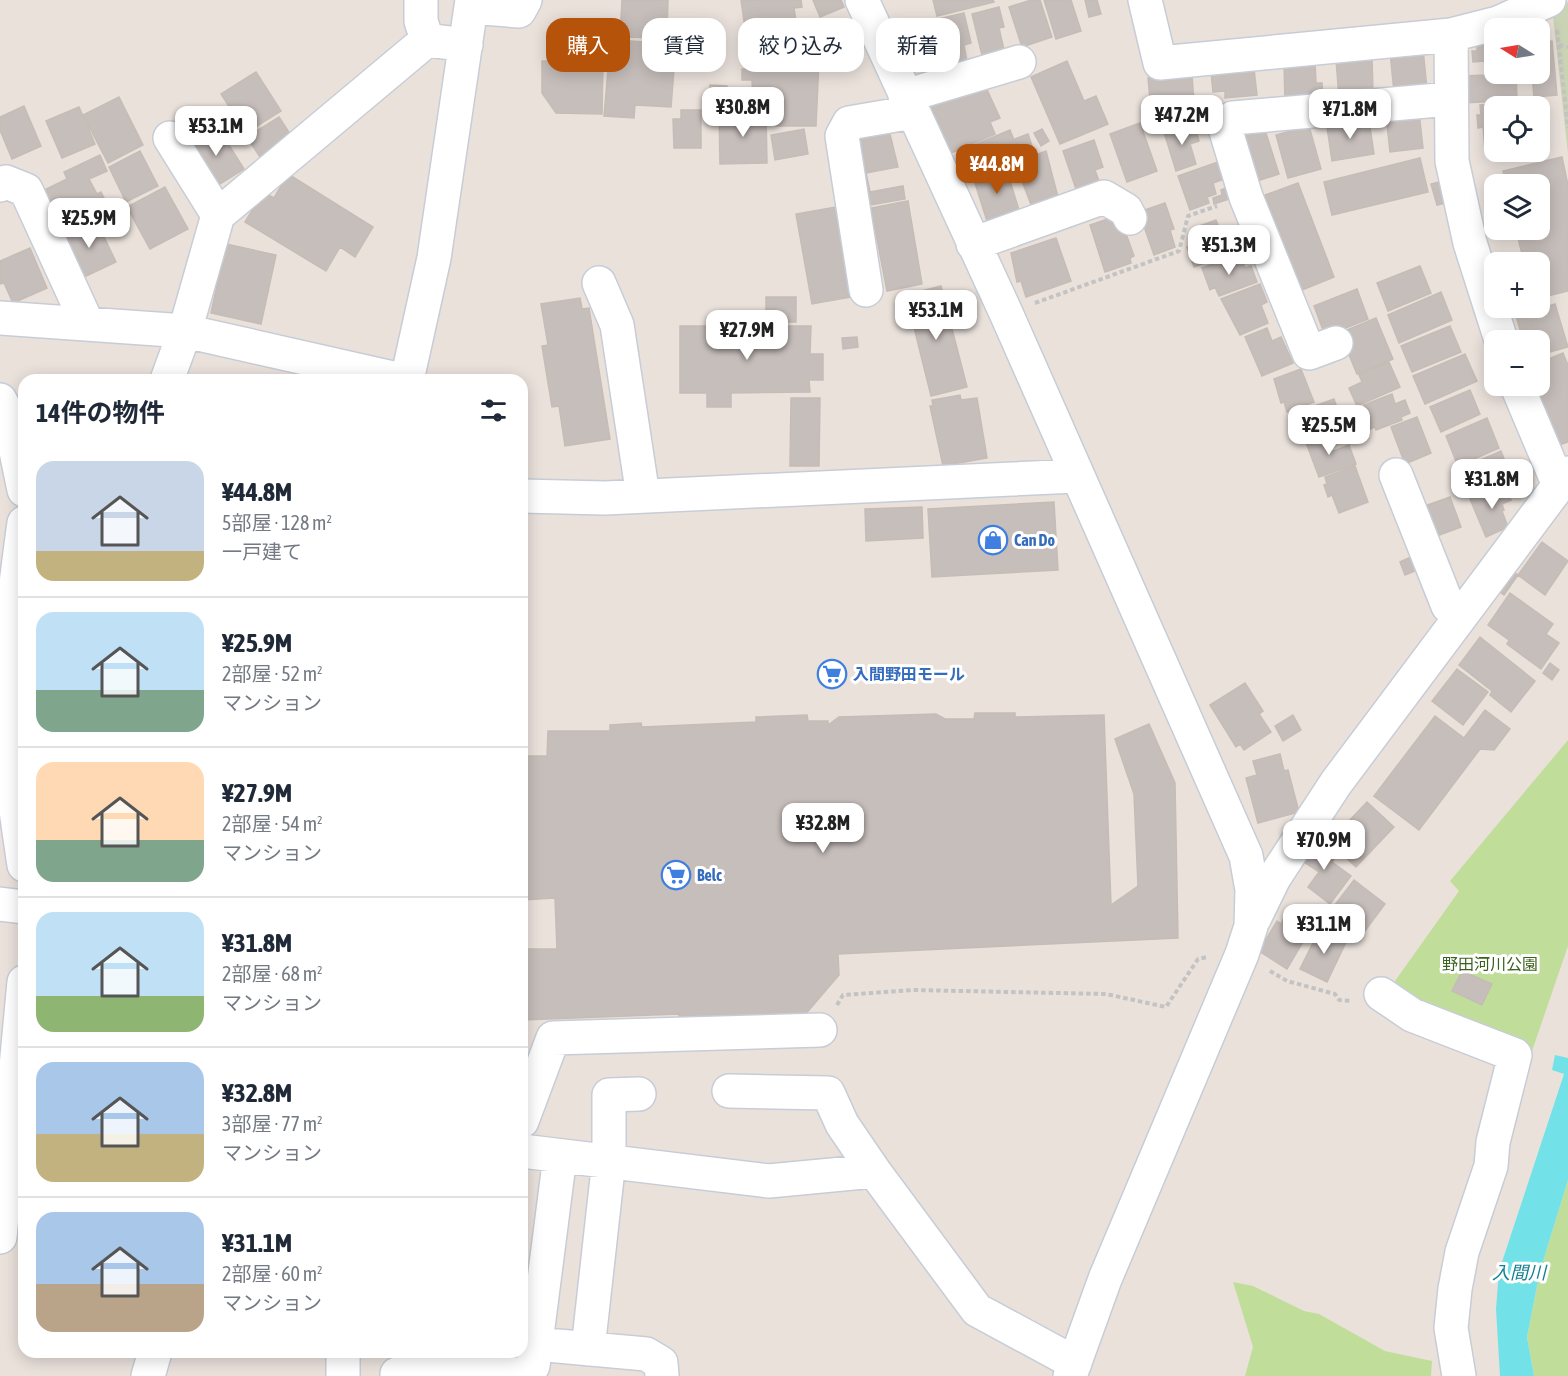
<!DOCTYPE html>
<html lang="ja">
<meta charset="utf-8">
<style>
body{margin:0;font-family:"Asap Condensed","Noto Sans JP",sans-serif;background:#f2f2f3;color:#1f2937;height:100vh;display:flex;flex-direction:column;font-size:22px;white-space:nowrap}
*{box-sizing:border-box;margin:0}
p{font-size:20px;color:#747a83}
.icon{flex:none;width:33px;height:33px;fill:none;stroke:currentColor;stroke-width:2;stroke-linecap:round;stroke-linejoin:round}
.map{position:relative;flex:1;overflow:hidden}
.drawer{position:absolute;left:18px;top:374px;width:510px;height:984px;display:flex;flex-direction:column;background:#fff;border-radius:18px;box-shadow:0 3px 15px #0003}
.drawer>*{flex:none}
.hud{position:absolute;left:546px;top:18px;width:570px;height:54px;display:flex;gap:12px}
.needle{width:39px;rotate:281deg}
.buttons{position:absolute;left:1484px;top:18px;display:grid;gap:12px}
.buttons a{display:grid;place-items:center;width:66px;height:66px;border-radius:12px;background:#fff;box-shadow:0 3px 15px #0003;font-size:30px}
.price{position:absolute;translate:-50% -51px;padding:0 14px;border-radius:12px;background:#fff;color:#222;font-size:20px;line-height:39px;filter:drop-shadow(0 2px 3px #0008)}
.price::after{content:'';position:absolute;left:50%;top:36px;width:18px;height:14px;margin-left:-9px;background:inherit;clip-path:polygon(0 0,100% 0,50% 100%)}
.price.on{background:#b45309;color:#fff}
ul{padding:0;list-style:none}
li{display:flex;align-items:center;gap:18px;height:150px;padding:0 18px}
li+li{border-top:2px solid #e0e1e3}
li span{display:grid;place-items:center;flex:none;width:168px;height:120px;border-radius:18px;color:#555}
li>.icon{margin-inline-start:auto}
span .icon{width:72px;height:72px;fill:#fffc;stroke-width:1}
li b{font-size:26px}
h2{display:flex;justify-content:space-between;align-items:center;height:72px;padding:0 18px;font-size:26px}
.pill{padding:0 21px;border-radius:18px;background:#fff;box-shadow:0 3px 15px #0003;font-size:21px;line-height:54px}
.pill.on{background:#b45309;color:#fff}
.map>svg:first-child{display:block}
</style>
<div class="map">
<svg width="1568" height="1376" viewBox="0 0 1568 1376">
<rect width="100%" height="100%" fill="#eae1db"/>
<!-- green -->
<path fill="#c0de9a" d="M 1568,740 L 1568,946 L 1532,1051 L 1417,1010 L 1395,981 L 1459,891 L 1450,881 Z
M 1568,1180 L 1568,1376 L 1534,1376 L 1527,1337 L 1540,1271 Z
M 1233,1282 L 1253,1286 L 1304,1311 L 1319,1314 L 1385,1351 L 1432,1361 L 1431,1376 L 1245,1376 L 1253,1347 Z"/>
<!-- cemetery -->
<path fill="#cad3b3" d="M 1568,2 L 1568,154 L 1552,8 Z"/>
<!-- water -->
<path fill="#73e2e8" d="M 1555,1055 L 1568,1058 L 1568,1180 L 1540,1271 L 1527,1337 L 1534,1376 L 1500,1376 L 1496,1309 L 1499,1271 L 1564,1074 L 1552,1070 Z"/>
<!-- building -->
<path fill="#c6bebb" stroke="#c6bcb5" stroke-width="1.5" d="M 622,0 L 668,0 L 667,30 L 674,31 L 674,38 L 620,37 Z
M 741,0 L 801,0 L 802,7 L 794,8 L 797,28 L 746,35 Z
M 813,0 L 841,0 L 844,7 L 820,17 Z
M 933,0 L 993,0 L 994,2 L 937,16 Z
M 1031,0 L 1040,0 L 1052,37 L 1022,47 L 1009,7 Z
M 1044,0 L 1071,0 L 1081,31 L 1056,39 Z
M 1085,0 L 1097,0 L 1101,14 L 1089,17 Z
M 999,7 L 1004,27 L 999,28 L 1004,50 L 982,55 L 972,14 Z
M 964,13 L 971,43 L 964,45 L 967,61 L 944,66 L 934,20 Z
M 752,38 L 820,38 L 816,126 L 776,126 L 776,100 L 753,100 L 752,80 L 742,80 L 742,69 L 753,69 Z
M 614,40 L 676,44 L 671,107 L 635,105 L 634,118 L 604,116 L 610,46 L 614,47 Z
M 1490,41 L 1494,41 L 1494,68 L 1487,68 L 1486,61 L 1473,62 L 1472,51 L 1477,51 L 1477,45 L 1490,45 Z
M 1552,41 L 1557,95 L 1534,97 L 1532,74 L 1539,74 L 1539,42 Z
M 1423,49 L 1427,89 L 1394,92 L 1390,52 Z
M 555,51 L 573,51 L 573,61 L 603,61 L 602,114 L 556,113 L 542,93 L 542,61 L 555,61 Z
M 1372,57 L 1373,94 L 1339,97 L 1336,60 Z
M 1067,61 L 1084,101 L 1096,96 L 1108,124 L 1060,144 L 1031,77 Z
M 1315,63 L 1316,83 L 1322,83 L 1323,100 L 1285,101 L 1284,64 Z
M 1254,69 L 1257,95 L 1225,98 L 1225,91 L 1213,92 L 1211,72 Z
M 256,72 L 281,111 L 246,133 L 221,94 Z
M 1516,74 L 1517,100 L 1464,103 L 1462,76 Z
M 1192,75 L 1195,117 L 1161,119 L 1160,108 L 1155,108 L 1154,98 L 1150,99 L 1148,78 Z
M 984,83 L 1000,118 L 990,122 L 995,134 L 951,153 L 931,107 Z
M 710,85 L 727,86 L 726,104 L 709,103 Z
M 119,97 L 143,145 L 108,163 L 83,115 Z
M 1518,102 L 1518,106 L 1494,106 L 1494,152 L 1508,153 L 1494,154 L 1493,149 L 1485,150 L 1483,127 L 1478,128 L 1477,115 L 1481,115 L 1480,105 Z
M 24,106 L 41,146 L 12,159 L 0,130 L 0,117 Z
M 79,107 L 95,144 L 62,158 L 46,121 Z
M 681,110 L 701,110 L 701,148 L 674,148 L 673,119 L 681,119 Z
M 719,112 L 766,112 L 767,163 L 720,164 Z
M 1419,112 L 1423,148 L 1390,152 L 1386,115 Z
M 279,117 L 292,137 L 260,157 L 247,137 Z
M 1369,120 L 1374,154 L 1332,161 L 1327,127 Z
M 1140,123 L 1157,171 L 1127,182 L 1110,134 Z
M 1194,123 L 1199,141 L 1190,144 L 1196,164 L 1176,171 L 1164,132 Z
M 217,126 L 244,169 L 215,187 L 189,144 Z
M 1309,126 L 1321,169 L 1288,178 L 1276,135 Z
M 804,129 L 808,154 L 775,160 L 771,135 Z
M 1042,129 L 1049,141 L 1041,146 L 1034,133 Z
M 889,130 L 898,167 L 866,173 L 870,192 L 903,186 L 905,199 L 864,206 L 859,136 Z
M 1010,130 L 1016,145 L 1007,149 L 1010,156 L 982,168 L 980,162 L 972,166 L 965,149 Z
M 1265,130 L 1279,174 L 1251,183 L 1237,139 Z
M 1028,134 L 1034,152 L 1022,157 L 1015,139 Z
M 1094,140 L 1103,167 L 1095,170 L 1100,184 L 1078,195 L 1063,151 Z
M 140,151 L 158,186 L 126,202 L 109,167 Z
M 1046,151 L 1058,197 L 1032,207 L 1015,163 Z
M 100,155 L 107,171 L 89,179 L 97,194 L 101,192 L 109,208 L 62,231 L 42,191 L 67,179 L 64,172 Z
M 1562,157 L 1568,185 L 1568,291 L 1539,298 L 1539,262 L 1524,262 L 1516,230 L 1539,230 L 1539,184 L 1506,184 L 1503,171 Z
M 1420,158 L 1428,192 L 1332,215 L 1324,182 Z
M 1221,161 L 1227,178 L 1213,183 L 1216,194 L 1207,197 L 1209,203 L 1190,210 L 1178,176 Z
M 1006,168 L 1019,210 L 987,221 L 974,180 Z
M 288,174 L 373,227 L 355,257 L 340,247 L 326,271 L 245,222 L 263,192 L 274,198 Z
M 1440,182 L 1446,203 L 1437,205 L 1431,184 Z
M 1298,183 L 1334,277 L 1302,290 L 1265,195 Z
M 1231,186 L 1235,197 L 1214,204 L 1213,198 L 1222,195 L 1221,190 Z
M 165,187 L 188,229 L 150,249 L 127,207 Z
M 908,201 L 922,284 L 887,291 L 871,208 Z
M 1165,203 L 1174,229 L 1170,230 L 1175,247 L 1154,255 L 1139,212 Z
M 841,206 L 857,296 L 812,304 L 796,214 Z
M 1111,218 L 1114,226 L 1119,224 L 1121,232 L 1125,231 L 1134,256 L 1130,258 L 1131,263 L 1105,272 L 1090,225 Z
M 96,220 L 116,262 L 82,278 L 63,236 Z
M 1216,220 L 1221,234 L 1228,231 L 1236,251 L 1194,267 L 1187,247 L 1192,245 L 1189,238 L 1196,235 L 1194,228 Z
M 1056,238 L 1071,281 L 1026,297 L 1021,281 L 1017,282 L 1011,253 Z
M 226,244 L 276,255 L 261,324 L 211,313 Z
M 30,248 L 47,288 L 13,303 L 4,283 L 0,284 L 0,261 Z
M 1235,256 L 1239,265 L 1243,263 L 1245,268 L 1251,266 L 1257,282 L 1219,296 L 1215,287 L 1210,290 L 1202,268 Z
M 1420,266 L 1431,293 L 1388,311 L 1377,283 Z
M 1260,284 L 1267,302 L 1261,305 L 1268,323 L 1240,335 L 1221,299 Z
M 941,286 L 967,387 L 931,396 L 906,295 Z
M 1357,289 L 1368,319 L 1338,331 L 1335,325 L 1323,330 L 1314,306 Z
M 1441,292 L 1452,320 L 1399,343 L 1388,315 Z
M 766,297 L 796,297 L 796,322 L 766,322 Z
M 580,298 L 582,309 L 589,308 L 610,439 L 565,446 L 559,406 L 552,407 L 542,346 L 548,345 L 541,304 Z
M 1555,304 L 1568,347 L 1539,355 L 1539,340 L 1523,340 L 1516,316 Z
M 1376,318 L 1393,359 L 1357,374 L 1340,333 Z
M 680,326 L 811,326 L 810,354 L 823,354 L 823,380 L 809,380 L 810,392 L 731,393 L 731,407 L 707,407 L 707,393 L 680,393 Z
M 1450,326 L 1461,352 L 1412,372 L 1401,346 Z
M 1267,328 L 1272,341 L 1281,337 L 1293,363 L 1262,376 L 1245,337 Z
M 857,337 L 858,347 L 843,349 L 842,338 Z
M 1563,353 L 1568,365 L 1568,442 L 1556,446 L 1532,386 L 1539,386 L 1539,363 Z
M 1465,354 L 1477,381 L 1425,404 L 1413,376 Z
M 1389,362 L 1400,387 L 1357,406 L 1349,388 L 1362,382 L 1359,375 Z
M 1301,369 L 1314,402 L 1287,412 L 1284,402 L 1281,403 L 1274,379 Z
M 1470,390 L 1480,414 L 1441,432 L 1430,407 Z
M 1392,394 L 1395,404 L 1405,400 L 1410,413 L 1401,417 L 1402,420 L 1376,430 L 1375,427 L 1368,430 L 1362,416 L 1367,414 L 1364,405 Z
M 960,395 L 961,400 L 977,398 L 987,458 L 943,466 L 930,406 L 933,406 L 932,400 Z
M 791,398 L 820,398 L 819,466 L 790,466 Z
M 1334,399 L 1341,419 L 1337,421 L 1353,427 L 1347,441 L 1315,429 L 1300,434 L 1293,414 Z
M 1417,417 L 1431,453 L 1405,464 L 1391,427 Z
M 1487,418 L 1499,448 L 1458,466 L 1446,436 Z
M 1324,433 L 1331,452 L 1349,445 L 1356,464 L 1319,477 L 1305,440 Z
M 1501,451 L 1511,477 L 1471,494 L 1460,469 Z
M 1355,466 L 1368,502 L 1339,513 L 1332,495 L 1328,497 L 1324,485 L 1327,484 L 1325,477 Z
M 1504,484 L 1511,500 L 1502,504 L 1504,510 L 1502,511 L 1508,527 L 1486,537 L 1470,499 Z
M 1450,497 L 1461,527 L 1434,537 L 1422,507 Z
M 1054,502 L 1058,570 L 932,577 L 928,509 Z
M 922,507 L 923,538 L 866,541 L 865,509 Z
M 1542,542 L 1568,561 L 1545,595 L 1518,575 Z
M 1411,557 L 1417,570 L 1405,575 L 1400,562 Z
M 1508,568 L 1518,575 L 1504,595 L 1494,587 Z
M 1510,593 L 1553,624 L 1546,634 L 1559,643 L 1541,669 L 1507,644 L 1509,640 L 1488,625 Z
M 1480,637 L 1535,681 L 1511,712 L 1490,695 L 1492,691 L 1459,665 Z
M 1550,663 L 1559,670 L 1552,680 L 1543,673 Z
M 1457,669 L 1488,692 L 1463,725 L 1432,701 Z
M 1245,683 L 1263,711 L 1259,714 L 1271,732 L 1244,750 L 1240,744 L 1236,747 L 1210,705 Z
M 1485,710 L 1510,729 L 1494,750 L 1480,749 L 1419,830 L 1374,796 L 1435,716 L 1464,738 Z
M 975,713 L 1015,713 L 1015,717 L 1104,715 L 1111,905 L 1138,886 L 1134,794 L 1115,739 L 1149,724 L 1175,783 L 1178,938 L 838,954 L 839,975 L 803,1017 L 679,1022 L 679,1014 L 522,1020 L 522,949 L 557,949 L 555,898 L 522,900 L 522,756 L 547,756 L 548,731 L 610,731 L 610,725 L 641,723 L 642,727 L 756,722 L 756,717 L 807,715 L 808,721 L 828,721 L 828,725 L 839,717 L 936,714 L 945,719 L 974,719 Z
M 1293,715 L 1301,730 L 1283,741 L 1275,726 Z
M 1280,754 L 1284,771 L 1288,770 L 1299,812 L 1258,823 L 1246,778 L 1257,775 L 1253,761 Z
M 1367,802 L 1394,827 L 1356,867 L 1329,842 Z
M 1314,837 L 1328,847 L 1326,851 L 1335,857 L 1332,862 L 1351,876 L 1330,904 L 1308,887 L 1319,872 L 1298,858 Z
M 1354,880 L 1385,904 L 1359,939 L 1327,915 Z
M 1285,916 L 1304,928 L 1301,932 L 1307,935 L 1287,969 L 1259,951 L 1277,921 L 1281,924 Z
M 1321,927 L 1347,940 L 1327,982 L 1300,969 Z
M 1462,971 L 1492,984 L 1482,1005 L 1452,991 Z"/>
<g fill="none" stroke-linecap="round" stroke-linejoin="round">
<!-- minor casing -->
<g stroke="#c7cdd6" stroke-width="36">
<path id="minor" d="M 421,0 L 421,21 L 427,40
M 862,0 L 1006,313 L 1246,856 L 1252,890 L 1251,926 L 1242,954 L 1105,1279 L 1070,1376
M 1145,0 L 1160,63 L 1451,35 L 1498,23 L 1549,0
M 471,7 L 519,11 L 525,0
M 1451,35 L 1452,161 L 1470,243 L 1501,340
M 905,96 L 1019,62
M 170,138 L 218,215
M 0,185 L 6,182 L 26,190 L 87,323
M 973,244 L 1104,197 L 1126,210 L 1130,218
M 599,283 L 617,325 L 643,496
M 866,290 L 842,136 L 849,123 L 913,112
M 0,318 L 185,331 L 402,380
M 1336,343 L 1309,353 L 1246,197 L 1225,128 L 1233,118 L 1450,99
M 167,380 L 185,331 L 218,215 L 427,40 L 466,45
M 407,380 L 434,258 L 472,0
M 1517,386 L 1558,483
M 0,400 L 9,417 L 24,490
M 1396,475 L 1448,606 L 1461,616
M 522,496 L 605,498 L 1076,476
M 24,523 C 16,581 8,642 7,701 C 7,756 16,811 24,865
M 0,904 L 24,907
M 1254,919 L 1274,878 L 1336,783 L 1568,473
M 1381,994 L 1412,1015 L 1515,1055 L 1493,1142 L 1491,1166 L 1462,1252 L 1455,1289 L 1451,1328 L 1459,1376
M 729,1091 L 828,1093 L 842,1124 L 874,1171 L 977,1310 L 1075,1363
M 522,1121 L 553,1038 L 820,1030
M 522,1151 L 769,1181 L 874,1171
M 0,1237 L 24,982
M 536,1344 L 646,1354 L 661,1363 L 662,1376
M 588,1349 L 609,1160 L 609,1095 L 639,1094
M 343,1352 L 343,1376
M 397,1374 L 525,1374 L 533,1366 L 560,1156
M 148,1376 L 155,1352"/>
</g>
<!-- path -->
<path stroke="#c3c3c3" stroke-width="4" stroke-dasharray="4.5 3" stroke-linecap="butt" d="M 1557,30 L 1568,128
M 1559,45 L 1568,47
M 1035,303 L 1179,251 L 1188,216 L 1217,206
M 1270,971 L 1287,981 L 1335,994 L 1339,1000 L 1351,1001
M 837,1005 L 843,995 L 913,990 L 1106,994 L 1166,1007 L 1198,959 L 1207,957"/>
<!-- minor -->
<use href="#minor" stroke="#fff" stroke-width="33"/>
</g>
<!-- icons -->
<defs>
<g id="shop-ring" transform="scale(1.5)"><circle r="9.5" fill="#fff" stroke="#3f7fe0" stroke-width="1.5"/><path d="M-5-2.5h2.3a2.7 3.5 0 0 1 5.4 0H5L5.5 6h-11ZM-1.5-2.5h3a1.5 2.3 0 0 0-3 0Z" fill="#3f7fe0"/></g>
<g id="supermarket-ring" transform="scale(1.5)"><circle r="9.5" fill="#fff" stroke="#3f7fe0" stroke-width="1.5"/><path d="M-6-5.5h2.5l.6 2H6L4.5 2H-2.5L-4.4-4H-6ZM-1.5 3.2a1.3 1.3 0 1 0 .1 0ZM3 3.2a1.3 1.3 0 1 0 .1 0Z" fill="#3f7fe0"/></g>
</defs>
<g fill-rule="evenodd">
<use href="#shop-ring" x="993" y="540"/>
<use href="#supermarket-ring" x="832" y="674"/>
<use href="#supermarket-ring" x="676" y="875"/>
</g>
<g text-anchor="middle" stroke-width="6" stroke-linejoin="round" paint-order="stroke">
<!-- shop labels -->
<g font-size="16" font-weight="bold" fill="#366cbe" stroke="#fff" text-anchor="start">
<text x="1014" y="546">Can Do</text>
<text x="853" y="680">入間野田モール</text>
<text x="697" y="881">Belc</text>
</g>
<!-- park labels -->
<g font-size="16" fill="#3a611d" stroke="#fff">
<text x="1490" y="970">野田河川公園</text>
</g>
<!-- water labels -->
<g font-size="18" font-style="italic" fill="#148292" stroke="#fff">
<text x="1519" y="1279">入間川</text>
</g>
</g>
</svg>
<div class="buttons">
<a><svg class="needle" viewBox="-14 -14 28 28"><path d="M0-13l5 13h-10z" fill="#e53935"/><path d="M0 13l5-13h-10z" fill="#747a83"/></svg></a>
<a><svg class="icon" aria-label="locate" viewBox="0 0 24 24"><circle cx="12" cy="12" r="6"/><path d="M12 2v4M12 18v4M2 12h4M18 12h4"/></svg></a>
<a><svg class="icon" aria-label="layers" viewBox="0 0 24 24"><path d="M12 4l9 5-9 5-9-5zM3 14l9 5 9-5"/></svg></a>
<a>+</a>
<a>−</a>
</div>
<b class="price" style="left:743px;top:138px">¥30.8M</b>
<b class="price" style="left:1350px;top:140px">¥71.8M</b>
<b class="price" style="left:1182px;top:146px">¥47.2M</b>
<b class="price" style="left:216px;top:157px">¥53.1M</b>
<b class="price on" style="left:997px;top:195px">¥44.8M</b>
<b class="price" style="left:89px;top:249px">¥25.9M</b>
<b class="price" style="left:1229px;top:276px">¥51.3M</b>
<b class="price" style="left:936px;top:341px">¥53.1M</b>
<b class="price" style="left:747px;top:361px">¥27.9M</b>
<b class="price" style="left:1329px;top:456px">¥25.5M</b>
<b class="price" style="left:1492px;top:510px">¥31.8M</b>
<b class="price" style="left:823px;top:854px">¥32.8M</b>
<b class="price" style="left:1324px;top:871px">¥70.9M</b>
<b class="price" style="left:1324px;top:955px">¥31.1M</b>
<div class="hud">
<a class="pill on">購入</a>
<a class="pill">賃貸</a>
<a class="pill">絞り込み</a>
<a class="pill">新着</a>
</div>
<section class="drawer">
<h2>14件の物件<svg class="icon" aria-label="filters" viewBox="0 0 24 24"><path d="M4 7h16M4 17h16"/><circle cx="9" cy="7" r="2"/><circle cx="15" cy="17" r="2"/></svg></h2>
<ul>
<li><span style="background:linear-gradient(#c9d6e8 75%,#c2b280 0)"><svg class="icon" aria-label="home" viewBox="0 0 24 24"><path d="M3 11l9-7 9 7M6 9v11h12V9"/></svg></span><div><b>¥44.8M</b><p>5部屋 · 128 m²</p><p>一戸建て</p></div></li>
<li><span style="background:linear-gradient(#bfe0f5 65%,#7fa58c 0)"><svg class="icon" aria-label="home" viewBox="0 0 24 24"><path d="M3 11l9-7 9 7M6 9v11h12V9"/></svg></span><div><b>¥25.9M</b><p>2部屋 · 52 m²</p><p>マンション</p></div></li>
<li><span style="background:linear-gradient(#ffd9b3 65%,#7fa58c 0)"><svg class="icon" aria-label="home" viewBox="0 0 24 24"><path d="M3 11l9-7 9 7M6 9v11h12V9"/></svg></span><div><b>¥27.9M</b><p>2部屋 · 54 m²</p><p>マンション</p></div></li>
<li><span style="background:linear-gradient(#bfe0f5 70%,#8fb573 0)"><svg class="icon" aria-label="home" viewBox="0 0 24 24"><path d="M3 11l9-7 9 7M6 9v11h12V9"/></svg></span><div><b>¥31.8M</b><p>2部屋 · 68 m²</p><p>マンション</p></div></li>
<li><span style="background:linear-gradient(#a9c7e8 60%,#c2b280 0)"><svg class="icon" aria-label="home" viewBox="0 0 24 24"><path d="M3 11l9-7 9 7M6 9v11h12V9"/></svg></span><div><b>¥32.8M</b><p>3部屋 · 77 m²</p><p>マンション</p></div></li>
<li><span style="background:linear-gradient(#a9c7e8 60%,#b9a48a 0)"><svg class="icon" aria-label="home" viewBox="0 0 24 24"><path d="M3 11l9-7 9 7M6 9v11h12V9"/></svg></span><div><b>¥31.1M</b><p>2部屋 · 60 m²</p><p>マンション</p></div></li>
</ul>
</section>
</div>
